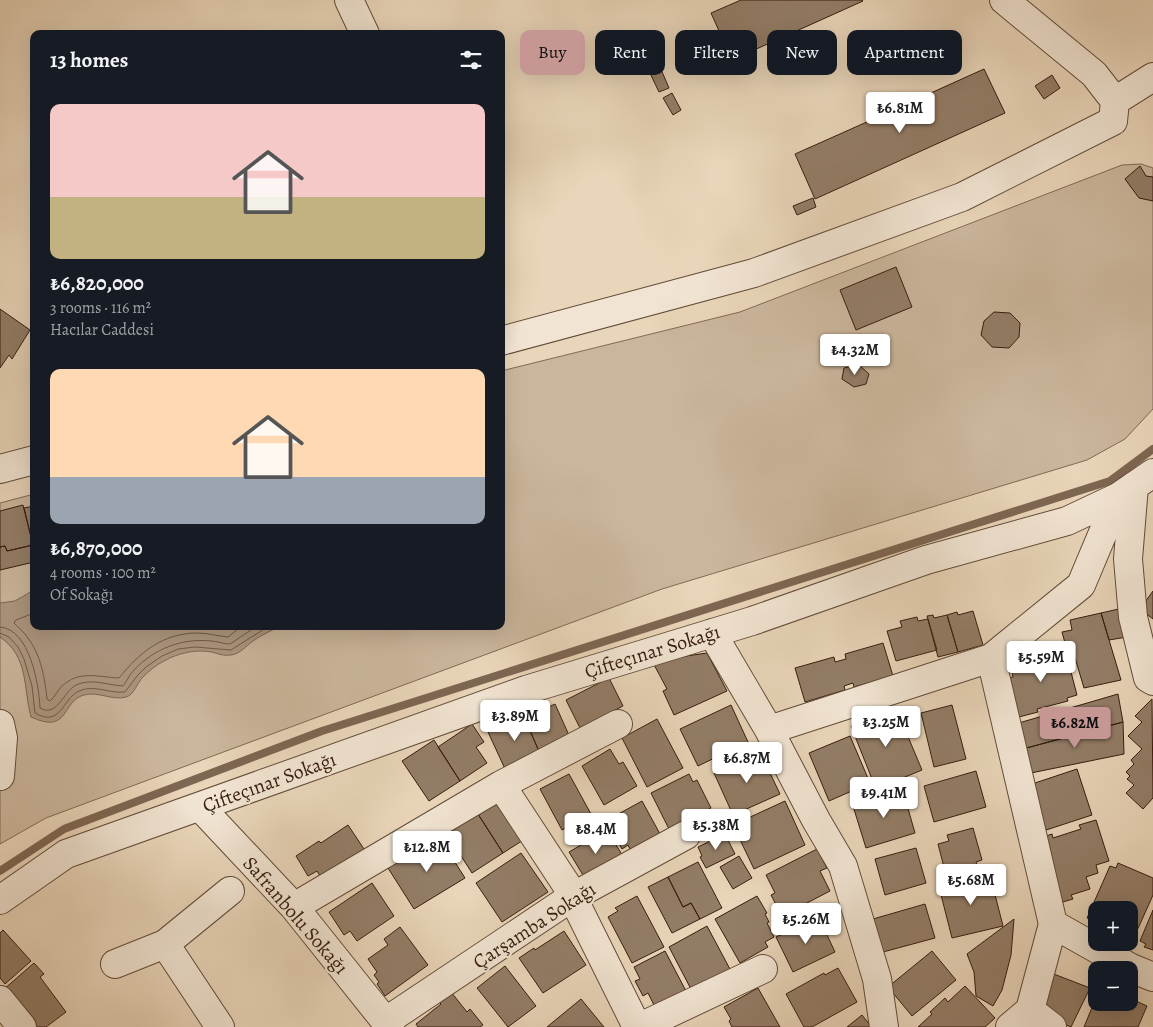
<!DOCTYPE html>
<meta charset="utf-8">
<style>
body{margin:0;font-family:Alegreya,serif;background:#242831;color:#f1f3f6;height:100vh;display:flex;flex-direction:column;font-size:19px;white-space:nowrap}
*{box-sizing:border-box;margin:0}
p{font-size:16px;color:#9ea1a6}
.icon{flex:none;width:28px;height:28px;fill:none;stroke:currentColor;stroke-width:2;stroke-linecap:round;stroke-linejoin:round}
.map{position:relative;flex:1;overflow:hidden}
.sheet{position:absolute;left:30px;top:30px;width:475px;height:600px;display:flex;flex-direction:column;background:#171b24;border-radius:10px;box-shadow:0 5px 20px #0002}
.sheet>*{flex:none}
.banner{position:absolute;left:520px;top:30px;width:475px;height:45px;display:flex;gap:10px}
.controls{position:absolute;left:1088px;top:901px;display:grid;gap:10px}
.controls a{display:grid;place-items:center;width:50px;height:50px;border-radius:10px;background:#171b24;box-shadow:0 5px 20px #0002;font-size:25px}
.price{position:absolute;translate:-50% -42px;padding:0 11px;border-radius:5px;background:#fff;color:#222;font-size:16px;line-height:32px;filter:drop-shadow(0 1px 2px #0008)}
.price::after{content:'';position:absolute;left:50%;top:30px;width:15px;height:11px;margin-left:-8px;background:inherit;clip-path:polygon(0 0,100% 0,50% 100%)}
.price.current{background:#c59692;color:#111}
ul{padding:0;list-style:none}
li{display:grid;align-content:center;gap:10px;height:265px;padding:0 20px}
li span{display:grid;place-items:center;height:155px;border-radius:10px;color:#555}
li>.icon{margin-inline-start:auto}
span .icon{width:90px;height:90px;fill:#fffc;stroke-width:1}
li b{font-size:21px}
h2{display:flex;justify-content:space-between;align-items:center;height:60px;padding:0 20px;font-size:21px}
.chip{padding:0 18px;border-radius:10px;background:#171b24;box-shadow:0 5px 20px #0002;font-size:18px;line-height:45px}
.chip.current{background:#c59692;color:#111}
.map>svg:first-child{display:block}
</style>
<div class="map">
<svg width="1153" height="1027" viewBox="0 0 1153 1027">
<rect width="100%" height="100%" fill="#e9d5b9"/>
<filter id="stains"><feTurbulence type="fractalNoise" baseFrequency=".004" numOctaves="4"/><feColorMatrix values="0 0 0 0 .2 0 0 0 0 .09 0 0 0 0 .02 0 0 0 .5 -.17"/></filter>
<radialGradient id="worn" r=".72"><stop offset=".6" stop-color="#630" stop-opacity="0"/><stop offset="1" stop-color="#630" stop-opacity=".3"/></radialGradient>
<!-- green -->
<path fill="#cbb69c" stroke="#806a55" d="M 1141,164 L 1153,168 L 1153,409 L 1125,439 L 1087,460 L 662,589 L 46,818 L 0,844 L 0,503 L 34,494 L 34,626 L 501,626 L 501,371 L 740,312 L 1122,165 Z"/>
<!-- water -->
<path fill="#ac967f" stroke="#7d6652" d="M 34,590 L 34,626 L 280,626 C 271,631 261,635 253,641 C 246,646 240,654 231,655 C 224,656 218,654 212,652 C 196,649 178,653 164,661 C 156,665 149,671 143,677 C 137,683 134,695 126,697 C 113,701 98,691 84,695 C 61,701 70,735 31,717 C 23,687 29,657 0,637 L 0,603 L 15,601 Z"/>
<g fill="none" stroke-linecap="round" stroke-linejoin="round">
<!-- shore -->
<path stroke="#715a46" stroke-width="1" d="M 34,613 L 16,620 L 14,623 C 19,628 24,632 28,638 C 41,655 45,679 47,699 L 50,701 C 55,697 57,691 62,686 C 79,670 98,677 119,678 C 139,653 163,633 197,633 C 208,633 217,636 228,637 L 242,626
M 0,627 C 30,629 39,685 40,708 C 57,718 63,692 76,685 C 91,678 107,685 123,686 C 127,681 129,675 134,670 C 154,649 181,638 211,641 C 217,641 223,644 230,644 L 257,626
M 0,633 L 9,637 L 18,647 L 24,659 L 32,686 L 35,713 C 61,728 62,699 79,691 C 94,684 110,694 125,692 L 137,676 L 146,667 L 162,656 L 178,649 L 195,647 L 231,650 L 269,626"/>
<!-- stream -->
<path stroke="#7d6652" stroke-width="8" d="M 0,871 L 64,829 L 322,731 L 1110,481 L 1153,449"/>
</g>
<!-- building -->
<path fill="#937d67" stroke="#361d0e" d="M 741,0 L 862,0 L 863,1 L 732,60 L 711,13 Z
M 660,67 L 669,88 L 659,92 L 649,71 Z
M 984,69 L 1005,113 L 815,199 L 795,154 L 887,113 L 886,110 L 901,103 L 902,106 Z
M 1052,75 L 1060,88 L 1044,99 L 1035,86 Z
M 672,93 L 681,110 L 673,115 L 663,98 Z
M 1140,166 L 1146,176 L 1153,177 L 1153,201 L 1139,198 L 1125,179 Z
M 813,198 L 816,207 L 797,215 L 793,206 Z
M 896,267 L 912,307 L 856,330 L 840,290 Z
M 0,309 L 30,330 L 12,359 L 9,355 L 0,368 Z
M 994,312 L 1010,313 L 1020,323 L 1019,337 L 1009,348 L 992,347 L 981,335 L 984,321 Z
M 858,364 L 869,374 L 866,384 L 854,387 L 842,379 L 844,368 Z
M 23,505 L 33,545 L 7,551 L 5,546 L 0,547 L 0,511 Z
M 34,506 L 34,562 L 0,570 L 0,547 L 5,546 L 7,551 L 33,545 L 24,508 Z
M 1153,591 L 1153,619 L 1140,609 Z
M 1123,608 L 1127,637 L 1109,640 L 1101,613 Z
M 973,611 L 983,645 L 958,652 L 947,615 L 957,612 L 958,615 Z
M 1101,613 L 1121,680 L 1084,688 L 1073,651 L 1068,654 L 1062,632 L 1072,630 L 1070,620 Z
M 933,615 L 934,618 L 947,615 L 958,652 L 938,657 L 927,616 Z
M 917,617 L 918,621 L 928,619 L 937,650 L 896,661 L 887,631 L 902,627 L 900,621 Z
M 883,643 L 893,676 L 854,687 L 853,683 L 844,686 L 845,690 L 805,702 L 795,668 L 834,657 L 835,662 L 846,659 L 845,654 Z
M 1065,649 L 1077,695 L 1067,698 L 1068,701 L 1037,709 L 1038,712 L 1015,718 L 1006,679 L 1013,677 L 1011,666 L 1035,660 L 1034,656 L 1054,650 L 1055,652 Z
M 707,653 L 727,691 L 674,715 L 663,691 L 667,689 L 652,661 Z
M 609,678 L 623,706 L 580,728 L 566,700 Z
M 1118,694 L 1123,722 L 1019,750 L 1012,725 Z
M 1152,699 L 1153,798 L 1143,809 L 1126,793 L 1134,785 L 1127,779 L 1130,776 L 1126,772 L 1134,764 L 1131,760 L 1142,749 L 1128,736 L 1142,722 L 1135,716 Z
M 555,704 L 572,742 L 541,756 L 522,712 L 533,707 L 536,713 Z
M 731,705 L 748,742 L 698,766 L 680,729 Z
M 952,705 L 966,759 L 934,767 L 921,713 Z
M 896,708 L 922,770 L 876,789 L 851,726 Z
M 522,712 L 541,756 L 506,771 L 488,732 L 504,725 L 502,721 Z
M 657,719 L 683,768 L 647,787 L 622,738 Z
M 1123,722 L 1124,754 L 1026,774 L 1019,750 Z
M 472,724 L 484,742 L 476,747 L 487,763 L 460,781 L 438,747 Z
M 850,736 L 870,783 L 829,801 L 809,753 Z
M 434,740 L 460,781 L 429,801 L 402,761 Z
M 610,749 L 619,764 L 623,762 L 637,786 L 604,805 L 582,766 Z
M 760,752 L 780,794 L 733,815 L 714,773 Z
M 1077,769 L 1092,815 L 1043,831 L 1029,785 Z
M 976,771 L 986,807 L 934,822 L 924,786 Z
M 569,774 L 591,814 L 562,830 L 540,789 Z
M 689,774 L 693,782 L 697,780 L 711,808 L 669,829 L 651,793 Z
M 903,791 L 915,833 L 866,848 L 853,806 Z
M 502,796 L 528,837 L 503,853 L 476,811 Z
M 642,801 L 660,834 L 631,851 L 628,845 L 622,849 L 609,826 L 617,823 L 613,817 Z
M 785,801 L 805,845 L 754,869 L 733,825 Z
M 476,811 L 503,853 L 472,873 L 445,831 Z
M 1096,820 L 1109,861 L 1096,865 L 1098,873 L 1086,877 L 1090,889 L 1071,895 L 1073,899 L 1056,904 L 1035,840 L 1052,834 L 1053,838 L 1081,829 L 1079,825 Z
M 348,825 L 366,852 L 323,881 L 317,871 L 308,876 L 296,856 L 319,841 L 321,843 Z
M 973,828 L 982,860 L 976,862 L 979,870 L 947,879 L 938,844 L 949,841 L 947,835 Z
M 607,830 L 624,858 L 586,880 L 569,852 Z
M 725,834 L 735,854 L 706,868 L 700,857 L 702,856 L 698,847 Z
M 439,837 L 465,878 L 414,909 L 388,868 Z
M 916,848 L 926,883 L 885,895 L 875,859 Z
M 817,849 L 827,868 L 820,871 L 830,891 L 782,916 L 771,895 L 775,893 L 766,875 Z
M 521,853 L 548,892 L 502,922 L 476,883 Z
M 739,856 L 752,878 L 733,889 L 720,867 Z
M 698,862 L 722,908 L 700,919 L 691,903 L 683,907 L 668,877 Z
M 1118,863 L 1153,878 L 1153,895 L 1131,944 L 1128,942 L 1129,910 L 1096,910 L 1096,928 L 1089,925 L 1091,920 L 1087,918 L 1110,866 L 1116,868 Z
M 990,875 L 1003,926 L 952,938 L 939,887 Z
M 668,877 L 683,907 L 691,903 L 700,919 L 672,933 L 648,887 Z
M 372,883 L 394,916 L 357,941 L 350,931 L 344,935 L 329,912 Z
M 637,896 L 664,947 L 632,963 L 608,917 L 618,911 L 615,908 Z
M 757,896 L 767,913 L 765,914 L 769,922 L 767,923 L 774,937 L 765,942 L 768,947 L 740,963 L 715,919 Z
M 925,904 L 935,938 L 883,952 L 873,919 Z
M 1153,910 L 1153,950 L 1144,947 L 1146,944 L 1140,941 Z
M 819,918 L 835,952 L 793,972 L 776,937 Z
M 1014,919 L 1011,955 L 1002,990 L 993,1006 L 976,996 L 974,972 L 967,954 Z
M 707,926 L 731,971 L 692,991 L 669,947 Z
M 400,927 L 428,965 L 385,996 L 377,984 L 379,982 L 374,975 L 377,972 L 368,959 L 388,945 L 384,939 Z
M 3,930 L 31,961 L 5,984 L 0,978 L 0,933 Z
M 564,931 L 586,965 L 543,993 L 519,958 L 534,948 L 535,950 Z
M 665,951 L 686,991 L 655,1007 L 648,993 L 643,996 L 635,981 L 640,979 L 634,967 Z
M 932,951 L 956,980 L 912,1016 L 888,987 Z
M 34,963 L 44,974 L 40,977 L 66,1012 L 46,1027 L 30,1027 L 3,990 Z
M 505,966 L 536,1006 L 508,1027 L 477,988 Z
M 838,968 L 857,1002 L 812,1027 L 804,1027 L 786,994 L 824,973 L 825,975 Z
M 1046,971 L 1090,988 L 1071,1027 L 1041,1014 Z
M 965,986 L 995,1018 L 985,1027 L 918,1027 L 932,1014 L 930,1012 L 945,998 L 948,1002 Z
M 758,988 L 780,1027 L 732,1027 L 729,1021 L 731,1019 L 724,1007 Z
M 451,992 L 467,1012 L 470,1009 L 483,1025 L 480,1027 L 418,1027 L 416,1024 L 441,1004 L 439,1002 Z
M 1096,998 L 1096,1002 L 1129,1002 L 1129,998 L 1147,1006 L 1138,1027 L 1084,1027 Z
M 581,999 L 604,1027 L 547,1027 Z
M 862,1015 L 870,1025 L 875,1027 L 847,1027 Z"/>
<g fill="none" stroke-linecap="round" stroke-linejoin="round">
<!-- minor casing -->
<g stroke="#634b39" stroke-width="30">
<path id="minor" d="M 349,0 L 365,34
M 1115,101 L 1153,77
M 501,341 L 754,273 L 962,197 L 1113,121 L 1115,101 L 1094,74 L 1004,0
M 0,469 L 34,460
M 1134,486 L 1128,559 L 1133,617 L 1148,678 L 1153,681
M 712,633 L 769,730 L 816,820 L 843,866 L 877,979 L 884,1027
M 0,724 L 3,738 L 0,776
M 769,730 L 991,658
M 501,785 L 566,884 L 637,1027
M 200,807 L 294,907 L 390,1027
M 0,900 L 66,854 L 526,690 L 752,621 L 926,560 L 1067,521 L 1118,497 L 1153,473
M 294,907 L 501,785 L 618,724
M 1053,924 L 1131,968 L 1153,977
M 165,944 L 220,1027
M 115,964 L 165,944 L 230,891
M 0,1000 L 22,1027
M 1030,1010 L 1052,1027
M 385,1022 L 572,897 L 686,835
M 640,1027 L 763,969
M 1010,1027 L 1030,1010 L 1053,924 L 991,658 L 1081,585 L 1118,497"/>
</g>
<!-- minor -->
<use href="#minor" stroke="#f1e4d2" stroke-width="28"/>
</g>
<g text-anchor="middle" stroke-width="4.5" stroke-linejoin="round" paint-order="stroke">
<!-- street labels -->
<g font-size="20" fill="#361d0e" stroke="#f1e4d2">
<text transform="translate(652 651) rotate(-17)" y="7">Çifteçınar Sokağı</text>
<text transform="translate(269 782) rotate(-20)" y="7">Çifteçınar Sokağı</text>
<text transform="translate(296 915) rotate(49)" y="7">Safranbolu Sokağı</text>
<text transform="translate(534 925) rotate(-33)" y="7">Çarşamba Sokağı</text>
</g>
</g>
<rect width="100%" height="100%" filter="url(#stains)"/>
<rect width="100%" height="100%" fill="url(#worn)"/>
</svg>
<div class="controls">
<a>+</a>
<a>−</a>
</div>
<b class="price" style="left:900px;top:134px">₺6.81M</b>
<b class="price" style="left:855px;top:376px">₺4.32M</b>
<b class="price" style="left:1041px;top:683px">₺5.59M</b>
<b class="price" style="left:515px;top:742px">₺3.89M</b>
<b class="price" style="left:886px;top:748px">₺3.25M</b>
<b class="price current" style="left:1075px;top:749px">₺6.82M</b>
<b class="price" style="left:747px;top:784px">₺6.87M</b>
<b class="price" style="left:884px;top:819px">₺9.41M</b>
<b class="price" style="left:716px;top:851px">₺5.38M</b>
<b class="price" style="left:596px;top:855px">₺8.4M</b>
<b class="price" style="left:427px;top:873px">₺12.8M</b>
<b class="price" style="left:971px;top:906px">₺5.68M</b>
<b class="price" style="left:806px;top:945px">₺5.26M</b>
<div class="banner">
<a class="chip current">Buy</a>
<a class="chip">Rent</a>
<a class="chip">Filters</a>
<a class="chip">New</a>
<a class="chip">Apartment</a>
</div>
<section class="sheet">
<h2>13 homes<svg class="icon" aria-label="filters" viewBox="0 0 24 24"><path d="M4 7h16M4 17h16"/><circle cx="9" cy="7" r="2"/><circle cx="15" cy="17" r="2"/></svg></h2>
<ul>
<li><span style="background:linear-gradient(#f6c9c9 60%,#c2b280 0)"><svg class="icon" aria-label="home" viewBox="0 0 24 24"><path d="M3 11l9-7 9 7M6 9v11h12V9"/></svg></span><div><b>₺6,820,000</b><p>3 rooms · 116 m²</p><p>Hacılar Caddesi</p></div></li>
<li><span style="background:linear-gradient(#ffd9b3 70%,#9aa5b1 0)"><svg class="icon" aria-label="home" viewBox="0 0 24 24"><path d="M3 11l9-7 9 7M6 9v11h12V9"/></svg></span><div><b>₺6,870,000</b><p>4 rooms · 100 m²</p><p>Of Sokağı</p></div></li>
</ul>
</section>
</div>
